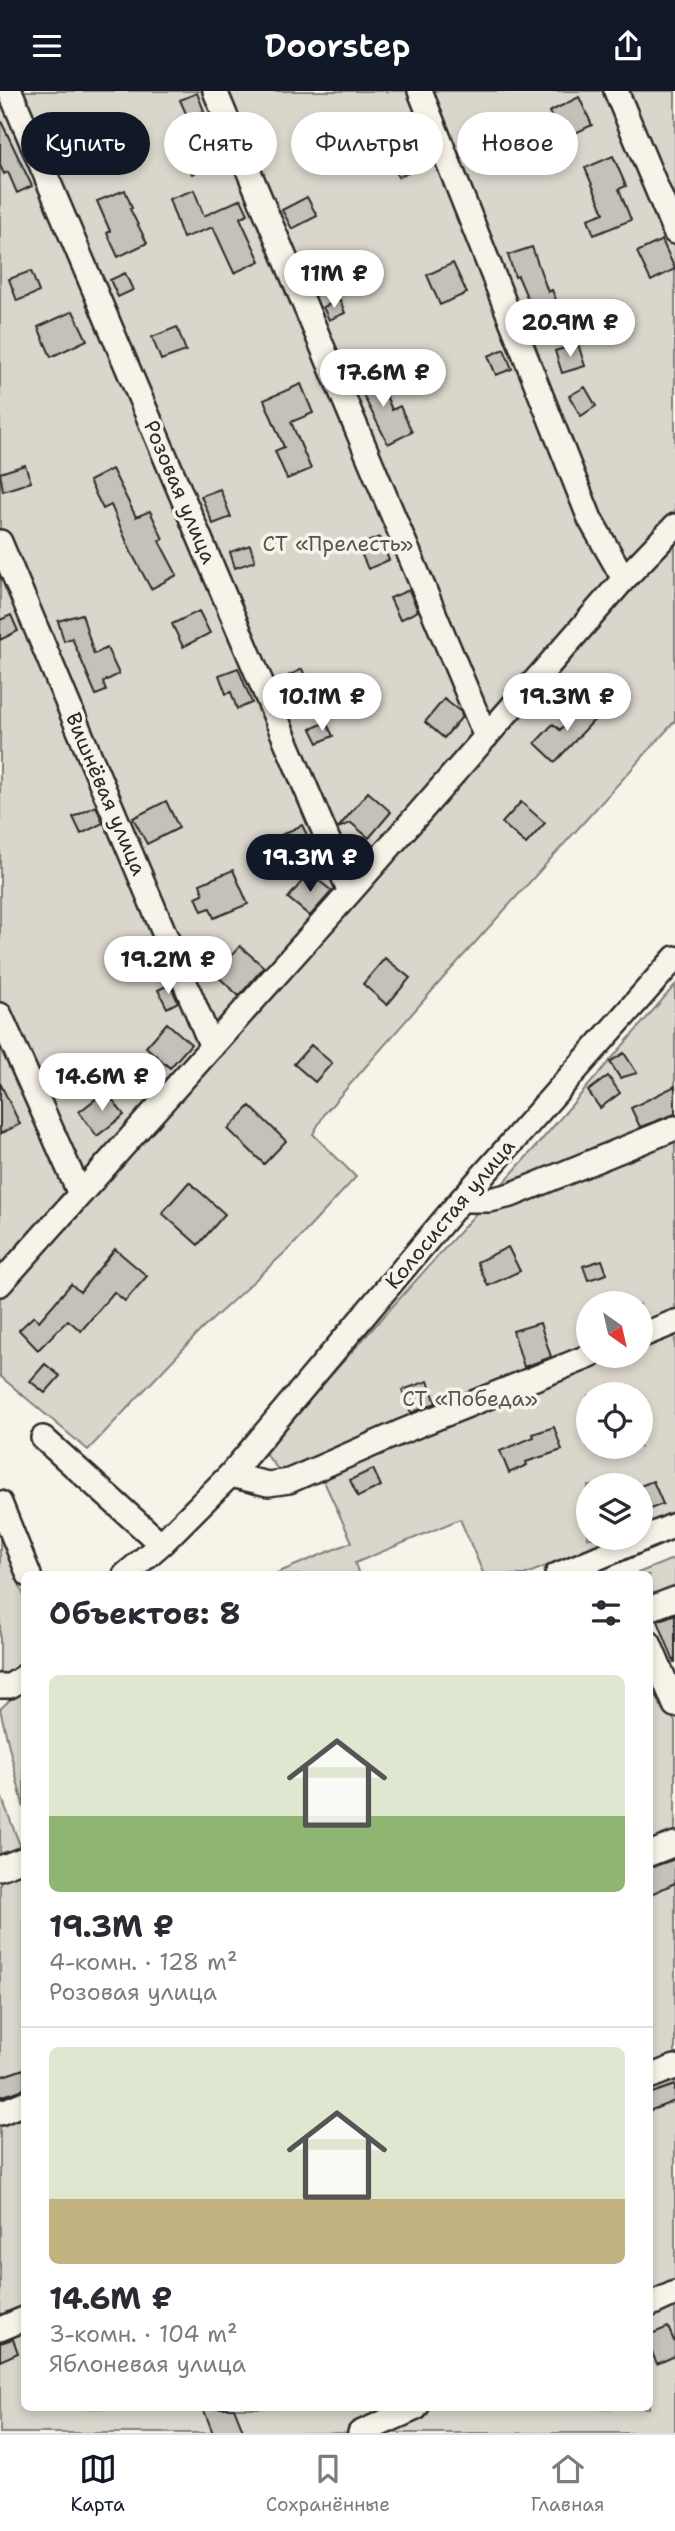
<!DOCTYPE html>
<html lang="ru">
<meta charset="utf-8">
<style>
body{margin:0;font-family:"Shantell Sans",sans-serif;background:#f2f2f3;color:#2b2b33;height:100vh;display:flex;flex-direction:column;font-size:26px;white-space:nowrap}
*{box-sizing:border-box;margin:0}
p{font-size:23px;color:#7c7c81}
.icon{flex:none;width:38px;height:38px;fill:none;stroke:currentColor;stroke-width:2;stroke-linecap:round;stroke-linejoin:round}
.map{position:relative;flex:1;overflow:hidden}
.sheet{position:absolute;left:21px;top:1480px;width:632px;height:840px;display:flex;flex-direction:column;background:#fff;border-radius:10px;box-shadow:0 4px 10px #0003}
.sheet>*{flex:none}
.hud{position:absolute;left:21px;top:21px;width:634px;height:63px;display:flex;gap:14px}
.needle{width:46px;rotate:146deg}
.controls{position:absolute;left:576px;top:1200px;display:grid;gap:14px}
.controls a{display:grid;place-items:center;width:77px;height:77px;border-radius:50%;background:#fff;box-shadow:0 4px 10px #0003;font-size:35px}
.price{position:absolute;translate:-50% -60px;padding:0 16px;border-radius:24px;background:#fff;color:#222;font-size:23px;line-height:46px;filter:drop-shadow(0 2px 4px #0008)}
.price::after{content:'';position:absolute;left:50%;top:42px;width:21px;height:16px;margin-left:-10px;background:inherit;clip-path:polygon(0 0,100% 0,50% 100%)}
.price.on{background:#111827;color:#fff}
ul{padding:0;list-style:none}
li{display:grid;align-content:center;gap:14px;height:371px;padding:0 28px}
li+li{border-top:2px solid #e1e1e2}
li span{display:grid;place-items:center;height:217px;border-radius:10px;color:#555}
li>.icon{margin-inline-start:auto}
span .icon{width:126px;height:126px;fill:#fffc;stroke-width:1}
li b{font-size:30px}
h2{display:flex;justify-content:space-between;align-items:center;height:84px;padding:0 28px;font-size:30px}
.tag{padding:0 24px;border-radius:32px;background:#fff;box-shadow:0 4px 10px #0003;font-size:24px;line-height:63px}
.tag.on{background:#111827;color:#fff}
header{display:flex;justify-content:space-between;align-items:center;height:91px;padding:0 28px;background:#111827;color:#fff;font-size:32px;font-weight:600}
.menu{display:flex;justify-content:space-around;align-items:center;height:98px;border-top:2px solid #e1e1e2;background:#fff;font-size:19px;color:#7c7c81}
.menu a{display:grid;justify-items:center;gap:4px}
.menu .on{color:#111827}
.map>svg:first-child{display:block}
</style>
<header><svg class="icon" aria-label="menu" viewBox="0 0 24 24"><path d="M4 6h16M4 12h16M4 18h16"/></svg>Doorstep<svg class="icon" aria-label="share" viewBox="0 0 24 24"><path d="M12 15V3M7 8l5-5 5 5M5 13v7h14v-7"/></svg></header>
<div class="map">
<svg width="675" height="2342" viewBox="0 0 675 2342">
<rect width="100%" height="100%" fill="#f7f3e8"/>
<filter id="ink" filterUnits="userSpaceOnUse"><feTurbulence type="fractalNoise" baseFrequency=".0143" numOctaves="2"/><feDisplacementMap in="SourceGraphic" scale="14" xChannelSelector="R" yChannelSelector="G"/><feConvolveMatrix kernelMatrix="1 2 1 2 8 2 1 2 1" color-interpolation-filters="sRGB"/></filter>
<g filter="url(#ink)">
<!-- green -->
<path fill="#dad6cc" stroke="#82807c" stroke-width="2" fill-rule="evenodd" d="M 0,0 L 675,0 L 675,630 L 445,885 L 325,1022 L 313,1043 L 356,1086 L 294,1153 L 201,1239 L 88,1359 L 0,1285 Z
M 675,894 L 675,1424 L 641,1438 L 640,1395 L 588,1395 L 588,1447 L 616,1447 L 524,1484 L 484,1484 L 460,1428 L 355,1472 L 359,1484 L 272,1484 L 352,1451 L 315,1371 L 282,1383 L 263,1360 L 539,1052 ZM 588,1213 L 640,1213 L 640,1265 L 588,1265 ZM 588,1304 L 640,1304 L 640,1356 L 588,1356 Z
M 0,1445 L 24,1505 L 24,1569 L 8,1583 L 0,1581 Z
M 675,1467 L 675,1498 L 649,1508 L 649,1484 L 633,1484 Z
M 649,1569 L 675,1631 L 675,2342 L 0,2342 L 0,1702 L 24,1765 L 24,2317 L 649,2317 Z
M 24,1596 L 24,1718 L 0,1618 Z"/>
<!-- building -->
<path fill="#c4c1b9" stroke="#2b2b2b" stroke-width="2" d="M 197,2 L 204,20 L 188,27 L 180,9 Z
M 579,6 L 592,34 L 563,48 L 549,21 Z
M 0,28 L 32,95 L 17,102 L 8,81 L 4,83 L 0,74 Z
M 421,48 L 430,74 L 398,86 L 389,60 Z
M 202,50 L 213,73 L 192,83 L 181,60 Z
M 613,65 L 626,95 L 619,98 L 631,129 L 594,144 L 588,128 L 604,122 L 585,77 Z
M 125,99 L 132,117 L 130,118 L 147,152 L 118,166 L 107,142 L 110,140 L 97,110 Z
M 194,99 L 204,125 L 241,108 L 248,123 L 240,127 L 260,170 L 234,182 L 213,136 L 183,147 L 169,108 Z
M 307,106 L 317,125 L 292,138 L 282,119 Z
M 662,149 L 675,178 L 651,190 L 637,161 Z
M 532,156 L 548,201 L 552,199 L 562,224 L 539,234 L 518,185 L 515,186 L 508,164 Z
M 453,172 L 467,202 L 440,214 L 427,184 Z
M 31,180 L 39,201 L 17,210 L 9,188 Z
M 125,182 L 133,199 L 118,206 L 110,189 Z
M 340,209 L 345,222 L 329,229 L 323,216 Z
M 73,220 L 87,249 L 51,266 L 38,236 Z
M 177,236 L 186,260 L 161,269 L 152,246 Z
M 578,253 L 585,275 L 562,282 L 555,260 Z
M 504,258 L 512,278 L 496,284 L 488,265 Z
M 376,280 L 392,319 L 400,315 L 412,341 L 388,353 L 355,288 Z
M 301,293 L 313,322 L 291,331 L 311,378 L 287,388 L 275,360 L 284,356 L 264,309 Z
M 585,296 L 596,315 L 581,325 L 569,305 Z
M 25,374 L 31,391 L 3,400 L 0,382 Z
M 112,378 L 136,426 L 150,420 L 163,448 L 159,450 L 177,484 L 151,498 L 131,461 L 111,414 L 103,418 L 89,390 Z
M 220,398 L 231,426 L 213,433 L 201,405 Z
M 379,446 L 389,469 L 368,478 L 358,455 Z
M 250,454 L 255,470 L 235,477 L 230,461 Z
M 409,499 L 418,520 L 400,529 L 390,507 Z
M 199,520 L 210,542 L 183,556 L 172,533 Z
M 82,523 L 94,563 L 107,557 L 119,583 L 103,591 L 106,600 L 96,604 L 72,547 L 64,550 L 58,530 Z
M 11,524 L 18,540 L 0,549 L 0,529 Z
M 238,577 L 252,612 L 237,618 L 231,601 L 226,603 L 219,584 Z
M 302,578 L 313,603 L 298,609 L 288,585 Z
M 444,608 L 461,621 L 462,626 L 444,647 L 425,631 Z
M 585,611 L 599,624 L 555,671 L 535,652 L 553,633 L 560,639 Z
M 326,631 L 333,645 L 318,652 L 311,638 Z
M 368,701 L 391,721 L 369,747 L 351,732 L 338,737 Z
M 166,710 L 179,737 L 147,753 L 133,727 Z
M 521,711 L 545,732 L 526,753 L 502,732 Z
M 96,715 L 103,732 L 81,743 L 73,726 Z
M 302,734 L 310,750 L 288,760 L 281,744 Z
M 233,779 L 248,813 L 214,827 L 210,817 L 202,820 L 196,806 L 203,803 L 200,793 Z
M 309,782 L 332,800 L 310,825 L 288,807 Z
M 150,849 L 164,881 L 144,889 L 131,857 Z
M 240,855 L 264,876 L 239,905 L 215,883 Z
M 385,867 L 410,887 L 387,914 L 363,893 Z
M 170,893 L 178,911 L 167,917 L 158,899 Z
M 167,932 L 191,953 L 170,977 L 146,956 Z
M 311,954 L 332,972 L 315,991 L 294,973 Z
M 624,962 L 637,982 L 620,987 L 610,971 Z
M 608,985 L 620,1002 L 600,1017 L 588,1000 Z
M 0,992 L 20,1033 L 0,1043 Z
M 675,995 L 675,1023 L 640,1036 L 631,1017 Z
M 106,1000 L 124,1024 L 97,1045 L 79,1021 Z
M 250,1015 L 286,1050 L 264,1073 L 228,1038 Z
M 189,1091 L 225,1123 L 198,1154 L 162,1122 Z
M 508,1156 L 520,1180 L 488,1195 L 477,1171 Z
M 115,1158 L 147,1185 L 125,1210 L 114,1201 L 81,1240 L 68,1229 L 38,1259 L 19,1239 L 34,1225 L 39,1230 L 71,1193 L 80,1201 Z
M 602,1169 L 607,1183 L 588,1189 L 583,1175 Z
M 540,1232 L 551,1266 L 524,1276 L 513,1240 Z
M 45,1273 L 60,1285 L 45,1302 L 30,1290 Z
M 428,1290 L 436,1312 L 411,1322 L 402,1299 Z
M 554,1336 L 562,1359 L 526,1371 L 527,1374 L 509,1382 L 500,1360 L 534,1346 L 533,1343 Z
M 373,1378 L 381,1395 L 358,1406 L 350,1389 Z
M 653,1390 L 663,1413 L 640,1422 L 640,1395 Z
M 675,1523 L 675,1571 L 674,1571 L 658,1530 Z
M 675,1768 L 675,1792 L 649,1804 L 649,1777 Z
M 24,1978 L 24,1998 L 0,2006 L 0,1986 Z
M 675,1994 L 675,2010 L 649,2020 L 649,2003 Z
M 668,2236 L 675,2252 L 675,2265 L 657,2273 L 649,2255 L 649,2244 Z
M 13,2248 L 18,2262 L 0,2270 L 0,2252 Z
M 203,2317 L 234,2317 L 244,2342 L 213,2342 Z"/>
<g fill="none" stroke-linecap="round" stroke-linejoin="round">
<!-- minor casing -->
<g stroke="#2b2b2b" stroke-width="28">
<path id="minor" d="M 10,0 L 350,801
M 215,0 L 486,646
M 420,0 L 590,428 L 624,488
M 616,0 L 675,141
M 0,451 L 212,956
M 0,924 L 80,1103
M 461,1109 L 490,1109 L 511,1104 L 675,1037
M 0,1193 L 350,801 L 624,488 L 675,435
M 640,1245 L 675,1231
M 43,1347 L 161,1453
M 230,1384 L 461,1109 L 675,867
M 0,1412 L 29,1484
M 125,1484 L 161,1453 L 230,1384 L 268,1393 L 289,1390 L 401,1341 L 590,1265
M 557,1484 L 675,1434
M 649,1518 L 675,1508
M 649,1552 L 675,1614
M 0,1595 L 10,1595 L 24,1586
M 649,1763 L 675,1753
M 0,1777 L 24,1768
M 649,1986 L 675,1976
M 0,2022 L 24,2012
M 649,2214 L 675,2202
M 0,2238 L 24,2228
M 360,2342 L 416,2317"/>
</g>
<!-- minor -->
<use href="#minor" stroke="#f7f3e8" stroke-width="23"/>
</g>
</g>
<g text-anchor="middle" stroke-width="7" stroke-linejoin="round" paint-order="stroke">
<!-- street labels -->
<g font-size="21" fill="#2b2b2b" stroke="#f7f3e8">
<text transform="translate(180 401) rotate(67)" y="7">Розовая улица</text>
<text transform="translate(106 703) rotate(67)" y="7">Вишнёвая улица</text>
<text transform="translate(450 1123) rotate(-50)" y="7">Колосистая улица</text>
</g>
<!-- park labels -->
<g font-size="21" fill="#575653" stroke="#f7f3e8">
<text x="338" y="460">СТ «Прелесть»</text>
<text x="470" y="1315">СТ «Победа»</text>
</g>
</g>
</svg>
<div class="controls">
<a><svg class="needle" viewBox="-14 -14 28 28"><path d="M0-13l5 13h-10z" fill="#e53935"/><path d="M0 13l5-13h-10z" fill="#7c7c81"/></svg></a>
<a><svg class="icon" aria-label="locate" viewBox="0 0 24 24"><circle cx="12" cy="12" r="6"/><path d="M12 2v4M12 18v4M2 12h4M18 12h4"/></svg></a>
<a><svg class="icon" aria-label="layers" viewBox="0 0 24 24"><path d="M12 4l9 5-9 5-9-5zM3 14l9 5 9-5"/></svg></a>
</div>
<b class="price" style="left:334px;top:219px">11M ₽</b>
<b class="price" style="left:570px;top:268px">20.9M ₽</b>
<b class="price" style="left:383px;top:318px">17.6M ₽</b>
<b class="price" style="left:322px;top:642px">10.1M ₽</b>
<b class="price" style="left:567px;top:642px">19.3M ₽</b>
<b class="price on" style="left:310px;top:803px">19.3M ₽</b>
<b class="price" style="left:168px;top:905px">19.2M ₽</b>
<b class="price" style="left:102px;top:1022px">14.6M ₽</b>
<div class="hud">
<a class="tag on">Купить</a>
<a class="tag">Снять</a>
<a class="tag">Фильтры</a>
<a class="tag">Новое</a>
</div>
<section class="sheet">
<h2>Объектов: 8<svg class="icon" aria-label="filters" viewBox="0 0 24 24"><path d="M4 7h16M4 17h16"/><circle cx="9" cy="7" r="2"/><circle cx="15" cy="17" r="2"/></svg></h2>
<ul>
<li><span style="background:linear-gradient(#dfe7d0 65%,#8fb573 0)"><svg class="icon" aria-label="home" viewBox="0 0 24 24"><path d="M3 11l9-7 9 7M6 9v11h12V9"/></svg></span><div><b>19.3M ₽</b><p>4-комн. · 128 m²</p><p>Розовая улица</p></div></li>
<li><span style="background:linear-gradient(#dfe7d0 70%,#c2b280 0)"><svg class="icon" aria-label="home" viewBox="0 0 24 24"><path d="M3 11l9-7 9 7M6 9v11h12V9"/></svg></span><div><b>14.6M ₽</b><p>3-комн. · 104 m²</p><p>Яблоневая улица</p></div></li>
</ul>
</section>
</div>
<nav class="menu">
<a class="on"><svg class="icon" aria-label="map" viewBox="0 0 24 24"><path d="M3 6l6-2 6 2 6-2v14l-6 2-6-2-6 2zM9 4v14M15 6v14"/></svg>Карта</a>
<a><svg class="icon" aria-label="saved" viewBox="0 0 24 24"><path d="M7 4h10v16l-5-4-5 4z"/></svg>Сохранённые</a>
<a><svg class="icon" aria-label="home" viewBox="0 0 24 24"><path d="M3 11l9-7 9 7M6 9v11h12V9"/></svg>Главная</a>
</nav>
